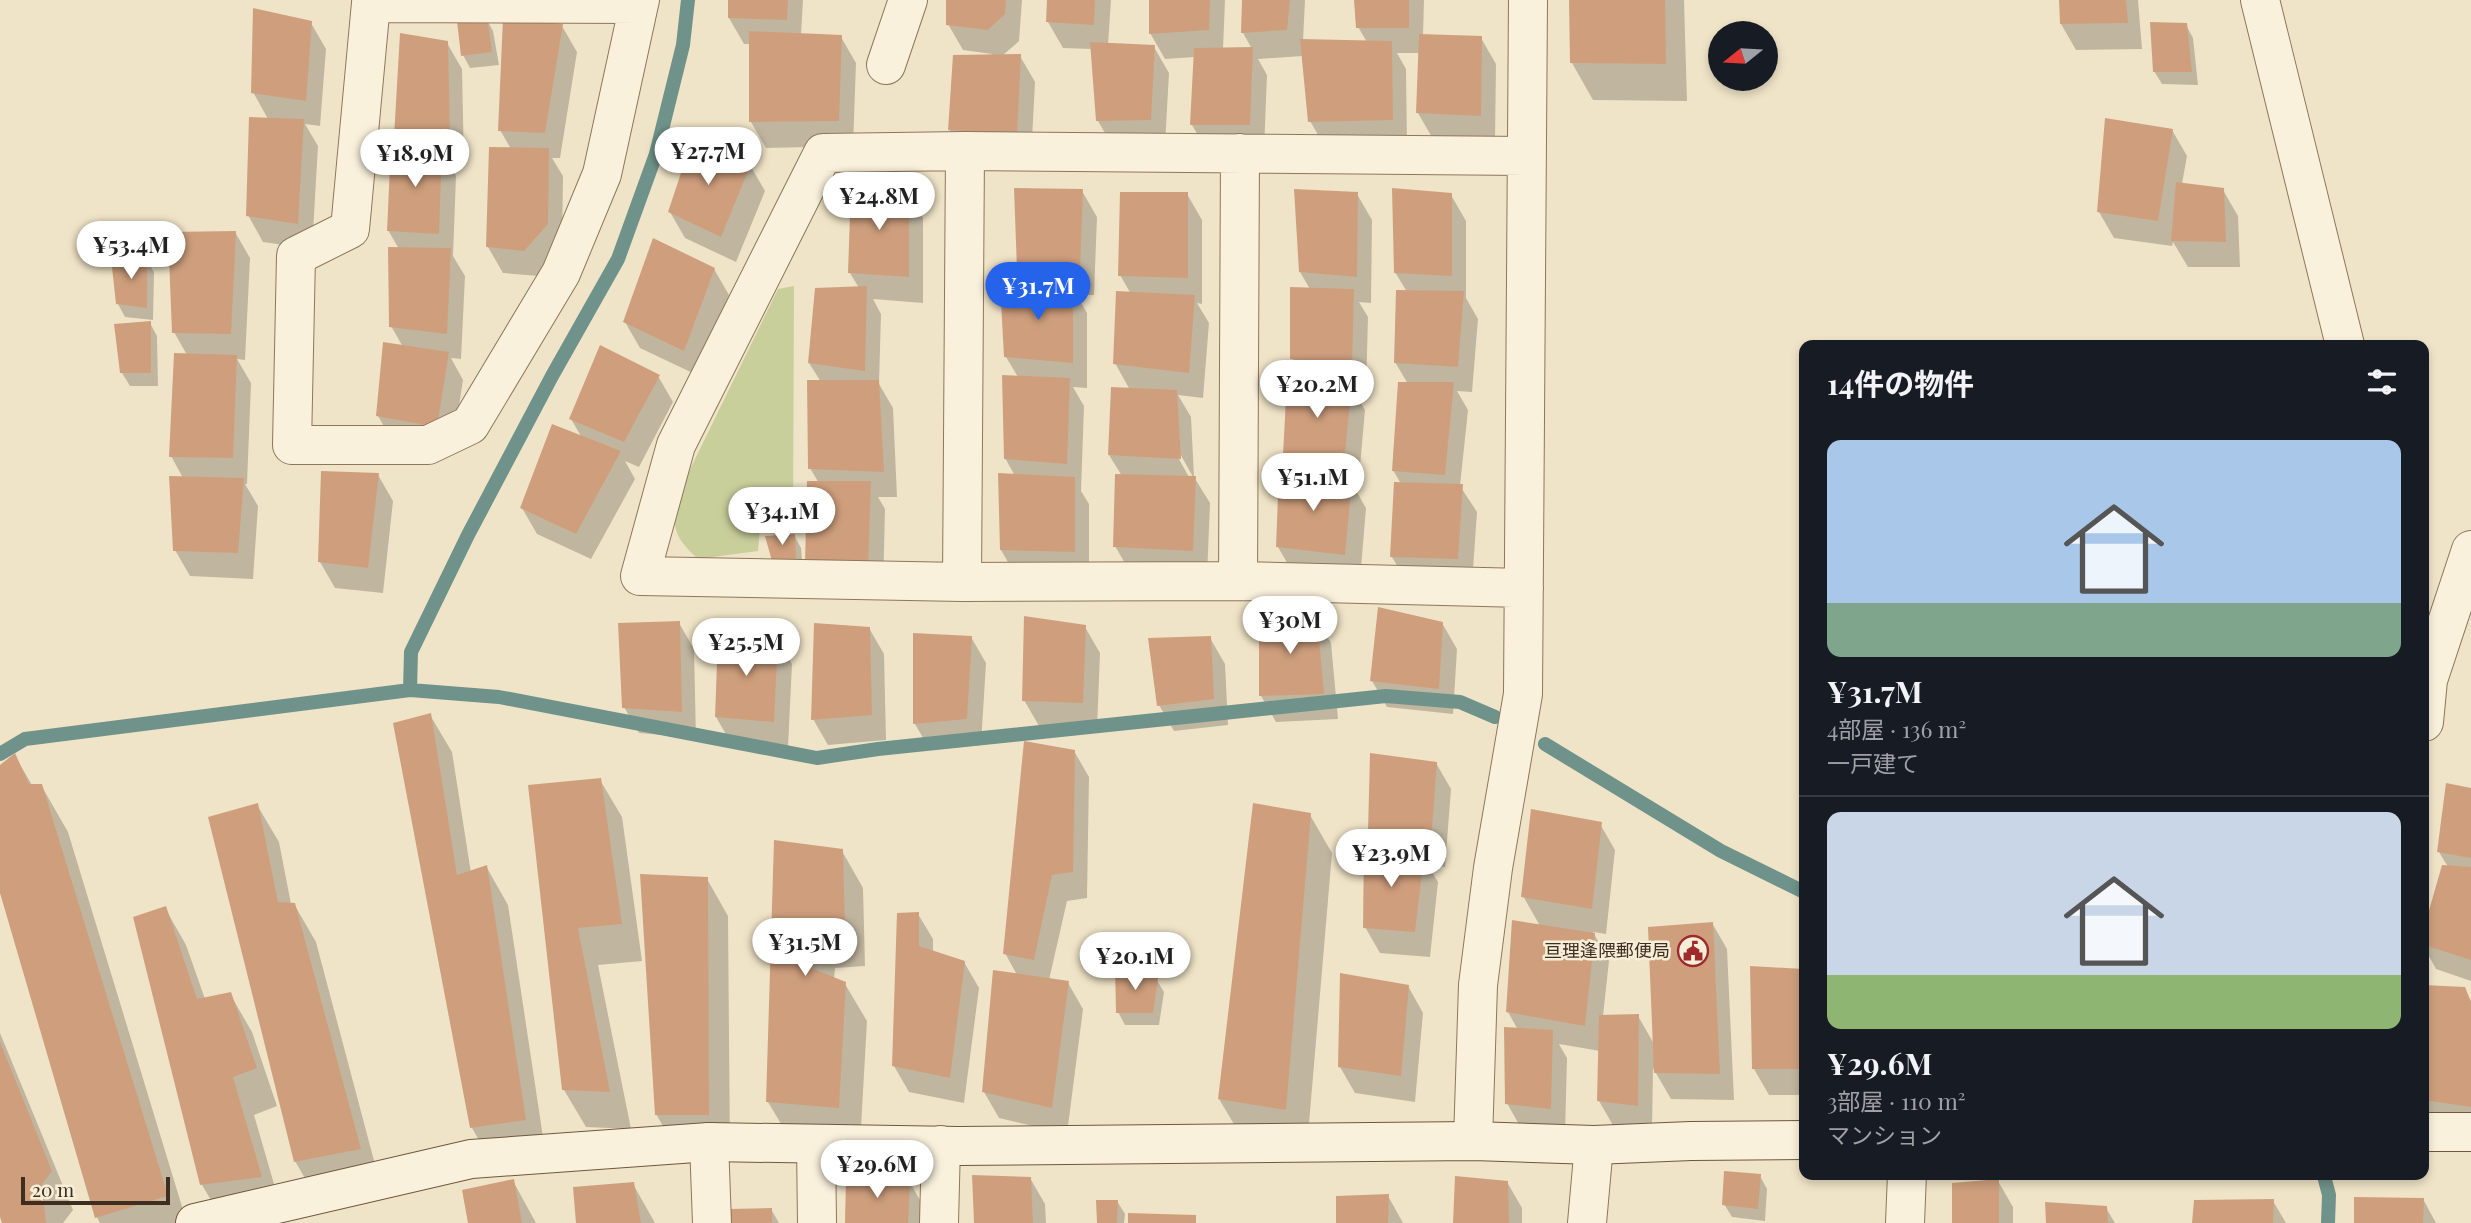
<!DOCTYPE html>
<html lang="ja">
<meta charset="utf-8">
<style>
body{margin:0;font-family:"Playfair Display","Noto Sans JP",serif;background:#20242c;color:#f1f3f6;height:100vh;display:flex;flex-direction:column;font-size:26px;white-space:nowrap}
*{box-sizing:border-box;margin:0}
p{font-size:23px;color:#9ea1a6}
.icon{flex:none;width:38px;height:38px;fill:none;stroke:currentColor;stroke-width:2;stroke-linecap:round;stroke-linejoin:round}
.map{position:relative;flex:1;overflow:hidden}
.details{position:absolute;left:1799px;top:340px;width:630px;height:840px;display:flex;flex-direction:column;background:#171b24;border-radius:14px;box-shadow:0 4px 10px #0003}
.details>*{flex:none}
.needle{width:46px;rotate:252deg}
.fabs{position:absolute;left:1708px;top:21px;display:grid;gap:14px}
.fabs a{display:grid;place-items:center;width:70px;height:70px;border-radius:50%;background:#171b24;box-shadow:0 4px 10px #0003;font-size:35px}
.scale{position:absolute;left:21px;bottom:18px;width:149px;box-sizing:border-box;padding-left:7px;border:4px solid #3d2e20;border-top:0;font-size:19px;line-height:24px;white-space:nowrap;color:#3d2e20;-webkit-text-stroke:5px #f7eed8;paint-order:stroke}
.price{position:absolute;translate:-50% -60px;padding:0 16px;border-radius:24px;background:#fff;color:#222;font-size:23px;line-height:46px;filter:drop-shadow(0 2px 4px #0008)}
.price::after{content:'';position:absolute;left:50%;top:42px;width:21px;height:16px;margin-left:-10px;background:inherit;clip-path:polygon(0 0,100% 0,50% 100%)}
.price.selected{background:#2563eb;color:#fff}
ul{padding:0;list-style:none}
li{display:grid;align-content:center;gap:14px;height:371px;padding:0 28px}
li+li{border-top:2px solid #363941}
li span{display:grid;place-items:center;height:217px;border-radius:14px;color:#555}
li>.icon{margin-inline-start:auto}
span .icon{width:126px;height:126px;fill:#fffc;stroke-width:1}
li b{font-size:30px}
h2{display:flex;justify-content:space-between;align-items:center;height:84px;padding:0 28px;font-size:30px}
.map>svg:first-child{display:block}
</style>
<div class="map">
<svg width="2471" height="1223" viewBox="0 0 2471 1223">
<rect width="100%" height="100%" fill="#f0e4c8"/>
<!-- green -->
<path fill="#c9cf9b" d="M 794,286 L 793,523 L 760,528 L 758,551 L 698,559 C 675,537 672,530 676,498 L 778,289 Z"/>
<!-- shadow -->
<path fill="#0003" fill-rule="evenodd" d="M 730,0 L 803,0 L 801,35 L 841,37 L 856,63 L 853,146 L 766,148 L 751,122 L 751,44 L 744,44 L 729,18 Z
M 947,0 L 1022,0 L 1019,41 L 1002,56 L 1020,56 L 1035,82 L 1031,159 L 964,155 L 949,129 L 992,54 L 963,50 L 948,24 Z
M 1049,0 L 1111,0 L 1108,45 L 1154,47 L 1169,73 L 1165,145 L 1113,147 L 1098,121 L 1092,49 L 1063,48 L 1048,22 Z
M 1150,0 L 1225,0 L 1223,49 L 1252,49 L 1243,33 L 1243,0 L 1305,0 L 1303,41 L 1367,42 L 1358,27 L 1356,0 L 1424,0 L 1423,36 L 1481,38 L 1496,64 L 1495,142 L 1433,139 L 1418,113 L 1420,53 L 1397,53 L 1406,69 L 1407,146 L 1325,147 L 1310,121 L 1303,56 L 1258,59 L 1267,75 L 1264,151 L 1207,151 L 1192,125 L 1195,57 L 1165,59 L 1150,33 Z
M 1570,0 L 1684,0 L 1687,101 L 1593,100 L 1572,63 Z
M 2061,0 L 2138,0 L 2142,49 L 2076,50 L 2061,24 Z
M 486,18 L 493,31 L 499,65 L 470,68 L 463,55 Z
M 311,23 L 326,49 L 320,126 L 305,124 L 318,146 L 312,249 L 263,242 L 248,215 L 268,119 L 253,92 Z
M 2186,25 L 2193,38 L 2198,85 L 2162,84 L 2154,71 Z
M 562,26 L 577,52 L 560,158 L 552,158 L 563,176 L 562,251 L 539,276 L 503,273 L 488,247 L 511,149 L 500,130 Z
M 447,43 L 462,69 L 464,166 L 451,165 L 456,176 L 453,256 L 465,276 L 461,359 L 451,358 L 463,380 L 452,452 L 393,442 L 378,416 L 403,347 L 391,326 L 399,249 L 388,230 L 402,147 L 396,137 Z
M 2172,130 L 2187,156 L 2182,184 L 2223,190 L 2238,216 L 2240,267 L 2188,267 L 2173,242 L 2172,246 L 2114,238 L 2099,212 Z
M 750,165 L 765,191 L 736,262 L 685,238 L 670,212 Z
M 1016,190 L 1082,191 L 1097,217 L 1094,295 L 1077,295 L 1087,313 L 1087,388 L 1073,387 L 1084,406 L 1081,491 L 1089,504 L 1089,578 L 1016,576 L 1001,550 L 1015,476 L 1005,458 L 1018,377 L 1006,357 L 1027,286 L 1018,270 Z
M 907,192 L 923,218 L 923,303 L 873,299 L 881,314 L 879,384 L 893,408 L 897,497 L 878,497 L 885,509 L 883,592 L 810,468 L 821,382 L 809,363 L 859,288 L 850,273 Z
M 1187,194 L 1202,220 L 1202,304 L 1197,303 L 1209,323 L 1203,398 L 1178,395 L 1191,417 L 1194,477 L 1210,503 L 1207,577 L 1130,572 L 1115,546 L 1122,476 L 1109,455 L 1130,390 L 1115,363 L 1131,294 L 1120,275 ZM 1178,450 L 1193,477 L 1189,477 L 1175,452 Z
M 1357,194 L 1372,220 L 1371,303 L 1359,302 L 1368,317 L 1366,390 L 1353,389 L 1365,410 L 1358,489 L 1355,489 L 1366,508 L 1360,580 L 1293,573 L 1278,547 L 1296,475 L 1285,455 L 1305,381 L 1292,358 L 1310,289 L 1300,272 Z
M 1451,195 L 1466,221 L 1466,298 L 1478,319 L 1472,392 L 1457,391 L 1468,410 L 1460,486 L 1477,512 L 1472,584 L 1407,583 L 1392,557 L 1401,484 L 1393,470 L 1408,384 L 1395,362 L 1407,292 L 1395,272 Z
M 235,232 L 250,258 L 245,360 L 237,359 L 251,383 L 247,484 L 245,484 L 258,506 L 253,579 L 190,576 L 175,550 L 183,478 L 171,456 L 187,355 L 174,332 Z
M 146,259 L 154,272 L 153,320 L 125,317 L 118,304 Z
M 714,269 L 729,295 L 699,376 L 640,348 L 625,322 Z
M 150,323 L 157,336 L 158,386 L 130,386 L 122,373 Z
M 658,376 L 673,402 L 639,467 L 625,461 L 635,479 L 591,559 L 537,534 L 522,508 L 582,438 L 571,419 Z
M 378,475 L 393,501 L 383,593 L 335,588 L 320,562 Z
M 794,535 L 801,548 L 803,572 L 781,573 Z
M 1316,617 L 1331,643 L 1338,719 L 1276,722 L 1261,696 L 1261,620 Z
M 679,623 L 694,649 L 696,738 L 639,733 L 624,707 Z
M 1442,623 L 1457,649 L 1453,714 L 1387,707 L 1372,681 Z
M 1085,627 L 1100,653 L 1097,728 L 1039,726 L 1024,700 Z
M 869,628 L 884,654 L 886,740 L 828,745 L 813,719 Z
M 915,635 L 971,637 L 986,663 L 981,745 L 930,750 L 915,724 Z
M 777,638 L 792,664 L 788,747 L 731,743 L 716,717 Z
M 1210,638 L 1225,664 L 1228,725 L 1174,731 L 1159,705 Z
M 430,715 L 452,752 L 471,873 L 487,868 L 508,905 L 546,1157 L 493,1165 L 472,1128 Z
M 1074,751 L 1089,777 L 1087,898 L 1067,901 L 1049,980 L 1068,983 L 1083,1009 L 1067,1134 L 999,1118 L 984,1092 L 1017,975 L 1005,953 Z
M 15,756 L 32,785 L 41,785 L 68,832 L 187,1223 L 100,1223 L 97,1217 L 0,887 L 0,767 Z
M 1436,763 L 1451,789 L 1445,867 L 1427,864 L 1438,882 L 1430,957 L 1380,953 L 1365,927 L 1380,848 L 1370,832 Z
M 600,780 L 622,817 L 642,961 L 598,965 L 631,1129 L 586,1127 L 564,1090 L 530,786 Z
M 2471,790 L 2471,981 L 2436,969 L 2424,947 L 2424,935 L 2443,867 L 2448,867 L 2439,852 Z
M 257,805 L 279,842 L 291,904 L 294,904 L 316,942 L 381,1187 L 317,1199 L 295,1161 Z
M 1310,815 L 1332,853 L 1307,1147 L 1241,1136 L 1219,1099 Z
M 1600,824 L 1615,850 L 1606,934 L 1593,932 L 1609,961 L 1603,1016 L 1638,1016 L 1654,1044 L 1712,923 L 1727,949 L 1734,1100 L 1671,1099 L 1653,1068 L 1652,1131 L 1614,1127 L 1599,1101 L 1600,1051 L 1559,1044 L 1567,1058 L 1565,1134 L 1522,1130 L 1507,1103 L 1518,1030 L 1508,1012 L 1540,926 L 1523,896 Z
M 776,842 L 842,851 L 863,888 L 865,966 L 835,968 L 834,979 L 845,984 L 867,1021 L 860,1145 L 790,1139 L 768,1102 Z
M 707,879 L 728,916 L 730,1152 L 678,1152 L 656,1114 Z
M 165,908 L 186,945 L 205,999 L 230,994 L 252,1032 L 277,1106 L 254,1115 L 283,1215 L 224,1222 L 202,1185 Z
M 918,914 L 933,939 L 933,952 L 964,962 L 979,988 L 964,1103 L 909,1092 L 894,1066 Z
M 1752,967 L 1804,970 L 1804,1095 L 1769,1095 L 1754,1069 Z
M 1156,979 L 1164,992 L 1159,1025 L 1125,1025 L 1118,1012 Z
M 1408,986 L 1423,1013 L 1415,1102 L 1355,1093 L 1340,1067 Z
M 2424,986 L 2464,989 L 2471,1001 L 2471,1130 L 2433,1124 L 2424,1108 Z
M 0,1033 L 73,1210 L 63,1223 L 3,1223 L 0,1210 Z
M 1760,1176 L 1767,1189 L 1765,1221 L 1732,1217 L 1724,1204 Z
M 1030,1178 L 1045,1204 L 1046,1223 L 976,1223 Z
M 513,1181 L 536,1223 L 470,1223 Z
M 909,1181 L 924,1207 L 923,1223 L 847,1223 Z
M 1998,1181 L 2013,1207 L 2013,1223 L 1954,1223 Z
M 1507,1182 L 1522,1208 L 1522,1223 L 1454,1223 Z
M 633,1184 L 655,1223 L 578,1223 Z
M 1388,1196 L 1403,1223 L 1337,1223 Z
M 2423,1199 L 2436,1223 L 2356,1223 Z
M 1117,1201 L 1125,1214 L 1124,1223 L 1098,1223 Z
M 2273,1201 L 2286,1223 L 2194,1223 Z
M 2106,1208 L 2115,1223 L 2048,1223 Z
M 771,1209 L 779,1223 L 731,1223 Z"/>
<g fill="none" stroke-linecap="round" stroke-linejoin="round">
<!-- stream -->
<path stroke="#6f938a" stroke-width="14" d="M 688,0 L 683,45 L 656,154 L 618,259 L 552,376 L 468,535 L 411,652 L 410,690 L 499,697 L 817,758 L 878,749 L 1386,696 L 1460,702 L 1495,717
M 1545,744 L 1721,851 L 1804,892
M 0,754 L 25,739 L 410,690
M 2324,1176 L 2329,1195 L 2328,1223"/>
</g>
<!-- building -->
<path fill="#cf9f7d" d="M 728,0 L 788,0 L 787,20 L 728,18 Z
M 946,0 L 1006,0 L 1005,14 L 988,30 L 946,25 Z
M 1047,0 L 1095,0 L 1094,25 L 1046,22 Z
M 1149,0 L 1210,0 L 1209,30 L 1149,34 Z
M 1242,0 L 1290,0 L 1287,30 L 1241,33 Z
M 1354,0 L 1409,0 L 1409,28 L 1356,28 Z
M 1569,0 L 1665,0 L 1666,64 L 1570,63 Z
M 2059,0 L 2126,0 L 2128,23 L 2060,24 Z
M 253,8 L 312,21 L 306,101 L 251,93 Z
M 487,16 L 492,52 L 461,56 L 457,21 Z
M 503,18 L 563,24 L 545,133 L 498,131 Z
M 2150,22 L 2187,23 L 2192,72 L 2153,72 Z
M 749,31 L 842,35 L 839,121 L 749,122 Z
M 400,33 L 448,41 L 450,141 L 394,137 Z
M 1419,34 L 1482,36 L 1481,116 L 1416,113 Z
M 1300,39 L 1392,41 L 1393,120 L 1308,122 Z
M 1090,42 L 1155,45 L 1151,120 L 1096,121 Z
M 1253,47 L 1250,125 L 1190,125 L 1194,48 Z
M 1021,54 L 1017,134 L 948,130 L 953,55 Z
M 249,117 L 304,119 L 298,224 L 246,216 Z
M 2105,118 L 2173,129 L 2158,221 L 2097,212 Z
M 693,137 L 751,164 L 721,237 L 668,212 Z
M 391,144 L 442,148 L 439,234 L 387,231 Z
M 489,147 L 549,148 L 548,224 L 524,251 L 486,247 Z
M 2176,182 L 2224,188 L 2226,242 L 2171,241 Z
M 851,187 L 909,190 L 909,277 L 848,273 Z
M 1014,188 L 1083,189 L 1080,269 L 1017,270 Z
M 1392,188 L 1452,193 L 1452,276 L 1394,273 Z
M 1294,189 L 1358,192 L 1357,277 L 1299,272 Z
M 1120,192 L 1188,192 L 1188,278 L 1118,276 Z
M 236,231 L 231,334 L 172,333 L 168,232 Z
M 653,238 L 715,268 L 684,351 L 623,322 Z
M 388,247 L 451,248 L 447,334 L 389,327 Z
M 147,257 L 147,308 L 116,304 L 111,258 Z
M 1000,283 L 1073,285 L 1073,363 L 1004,357 Z
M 867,286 L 865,371 L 808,363 L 815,288 Z
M 1290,287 L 1354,289 L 1352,364 L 1290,359 Z
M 1396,290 L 1464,291 L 1458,367 L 1394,363 Z
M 1116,291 L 1195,295 L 1189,373 L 1113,364 Z
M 151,321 L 151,373 L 120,373 L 114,324 Z
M 383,342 L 449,352 L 437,427 L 376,416 Z
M 600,345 L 660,375 L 624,442 L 569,419 Z
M 174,353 L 237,355 L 233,458 L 169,457 Z
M 1002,375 L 1070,378 L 1067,464 L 1004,459 Z
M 1287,379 L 1352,382 L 1344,464 L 1283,455 Z
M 807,380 L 879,380 L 884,472 L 808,469 Z
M 1398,382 L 1454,382 L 1445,475 L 1392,471 Z
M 1111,387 L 1177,390 L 1181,459 L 1108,455 Z
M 552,424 L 621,451 L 576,534 L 520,508 Z
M 321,471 L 379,473 L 368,568 L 318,562 Z
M 1279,471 L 1352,480 L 1345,555 L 1276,547 Z
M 998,473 L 1075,477 L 1075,552 L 1000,550 Z
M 1115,474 L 1196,476 L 1193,551 L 1113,547 Z
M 169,476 L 244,478 L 238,553 L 173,551 Z
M 807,481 L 871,481 L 868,566 L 805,564 Z
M 1394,482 L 1463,484 L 1458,559 L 1390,557 Z
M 795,534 L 796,560 L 772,561 L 765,536 Z
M 1378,607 L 1443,622 L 1439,689 L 1370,681 Z
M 1317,615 L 1324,694 L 1259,696 L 1259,618 Z
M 1024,616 L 1086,625 L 1083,703 L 1022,701 Z
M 680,621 L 682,712 L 622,708 L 618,623 Z
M 814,623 L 870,627 L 872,715 L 811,720 Z
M 913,633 L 972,636 L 967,719 L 913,724 Z
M 718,636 L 778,637 L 774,722 L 715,717 Z
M 1211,636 L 1214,699 L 1157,706 L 1148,638 Z
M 431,713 L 457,875 L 487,865 L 526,1120 L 470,1128 L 393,723 Z
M 1024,741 L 1075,750 L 1073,872 L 1052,875 L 1034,960 L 1003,954 Z
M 15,753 L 29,784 L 42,784 L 168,1196 L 95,1218 L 0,893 L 0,765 Z
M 1370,753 L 1437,762 L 1431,841 L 1368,832 Z
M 601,778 L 622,924 L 578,928 L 610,1092 L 562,1090 L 528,785 Z
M 2446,783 L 2471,788 L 2471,858 L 2437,852 Z
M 258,803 L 278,902 L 295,903 L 361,1149 L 294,1162 L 208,817 Z
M 1253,803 L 1311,813 L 1286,1110 L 1218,1099 Z
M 1531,809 L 1602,822 L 1592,909 L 1521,897 Z
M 774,840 L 843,849 L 845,929 L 814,931 L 811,968 L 846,982 L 839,1108 L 766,1102 Z
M 1364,844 L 1424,855 L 1415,932 L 1363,928 Z
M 2442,865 L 2471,867 L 2471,960 L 2424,945 L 2424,928 Z
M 640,874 L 708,877 L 709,1115 L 655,1115 Z
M 166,906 L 197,999 L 231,992 L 257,1068 L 233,1077 L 262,1177 L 200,1185 L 133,917 Z
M 919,912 L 919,946 L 965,961 L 950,1078 L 892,1066 L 897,913 Z
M 1512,920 L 1595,933 L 1585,1026 L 1506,1012 Z
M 1713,922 L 1720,1074 L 1654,1073 L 1648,927 Z
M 1115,966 L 1158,978 L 1153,1013 L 1116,1013 Z
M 1750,966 L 1804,969 L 1804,1069 L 1752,1069 Z
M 993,970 L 1069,981 L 1052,1108 L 982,1092 Z
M 1340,973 L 1409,985 L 1401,1076 L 1338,1067 Z
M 2424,985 L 2465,987 L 2471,1002 L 2471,1107 L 2424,1100 Z
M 1639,1014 L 1638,1106 L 1597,1101 L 1599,1015 Z
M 1504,1027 L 1553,1030 L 1551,1109 L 1505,1104 Z
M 0,1042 L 52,1171 L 42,1184 L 46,1223 L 2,1223 L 0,1217 Z
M 1724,1171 L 1761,1174 L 1758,1209 L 1722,1205 Z
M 972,1175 L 1031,1177 L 1033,1223 L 974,1223 Z
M 846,1176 L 910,1179 L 908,1223 L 845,1223 Z
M 1455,1176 L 1508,1181 L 1509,1223 L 1453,1223 Z
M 514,1179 L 522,1223 L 468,1223 L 462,1190 Z
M 1999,1179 L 1999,1223 L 1952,1223 L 1952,1183 Z
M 634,1182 L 641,1223 L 576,1223 L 573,1187 Z
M 1389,1194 L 1388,1223 L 1336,1223 L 1336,1196 Z
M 2354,1197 L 2424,1198 L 2423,1223 L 2354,1223 Z
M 2274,1199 L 2273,1223 L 2192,1223 L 2194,1200 Z
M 1096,1200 L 1118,1200 L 1117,1223 L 1097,1223 Z
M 2045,1202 L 2107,1206 L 2108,1223 L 2046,1223 Z
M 772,1208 L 772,1223 L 729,1223 L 729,1209 Z
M 1128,1213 L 1196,1215 L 1196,1223 L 1128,1223 Z"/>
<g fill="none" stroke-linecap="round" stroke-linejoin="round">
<!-- street casing -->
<g stroke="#8d765c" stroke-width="40">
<path id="street" d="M 2260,0 L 2345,345
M 639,4 L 371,3 L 350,229 L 296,256 L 292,445 L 428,445 L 470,425 L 561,273 L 602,174 L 639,4 L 640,0
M 886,65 L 908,0
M 1238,581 L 1240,153
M 962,582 L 965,151
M 1524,588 L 1238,581 L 962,582 L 640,576 L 676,445 L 823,153 L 965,151 L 1526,156
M 2424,722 L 2428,680 L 2471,550
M 1473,1141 L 1478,985 L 1493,868 L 1523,694 L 1528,0
M 709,1142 L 712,1223
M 816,1144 L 817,1223
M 939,1223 L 941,1145
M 1587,1223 L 1594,1145
M 1905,1223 L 1907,1174"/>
</g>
<!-- secondary casing -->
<g stroke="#6f573f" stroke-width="40">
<path id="secondary" d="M 2424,1132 L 2471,1132
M 195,1223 L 471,1159 L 709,1142 L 958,1146 L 1473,1141 L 1594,1145 L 1691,1141 L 1804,1140"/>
</g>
<!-- street -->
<use href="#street" stroke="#faf1dc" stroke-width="38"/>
<!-- secondary -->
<use href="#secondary" stroke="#faf1dc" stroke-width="38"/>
</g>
<!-- icons -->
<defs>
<g id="civic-ring" transform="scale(1.575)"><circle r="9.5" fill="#f7eed8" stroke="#9e2a2b" stroke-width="1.5"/><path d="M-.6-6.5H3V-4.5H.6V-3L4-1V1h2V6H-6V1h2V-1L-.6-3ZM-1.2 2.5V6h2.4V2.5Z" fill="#9e2a2b"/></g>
</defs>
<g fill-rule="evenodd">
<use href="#civic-ring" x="1693" y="951"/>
</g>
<g text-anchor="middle" stroke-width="5" stroke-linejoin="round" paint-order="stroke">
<!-- poi labels -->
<g font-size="18" fill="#3d2e20" stroke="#f7eed8" text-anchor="end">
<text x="1670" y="957">亘理逢隈郵便局</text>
</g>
</g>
</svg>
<div class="fabs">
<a><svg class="needle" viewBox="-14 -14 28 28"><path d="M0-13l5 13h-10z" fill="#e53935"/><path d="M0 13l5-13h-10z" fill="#9ea1a6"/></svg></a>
</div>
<div class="scale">20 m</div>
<b class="price" style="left:708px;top:187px">¥27.7M</b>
<b class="price" style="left:415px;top:189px">¥18.9M</b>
<b class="price" style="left:879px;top:232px">¥24.8M</b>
<b class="price" style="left:131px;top:281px">¥53.4M</b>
<b class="price selected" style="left:1038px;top:322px">¥31.7M</b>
<b class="price" style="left:1317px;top:420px">¥20.2M</b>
<b class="price" style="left:1313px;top:513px">¥51.1M</b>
<b class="price" style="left:782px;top:547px">¥34.1M</b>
<b class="price" style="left:1290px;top:656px">¥30M</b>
<b class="price" style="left:746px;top:678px">¥25.5M</b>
<b class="price" style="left:1391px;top:889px">¥23.9M</b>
<b class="price" style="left:805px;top:978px">¥31.5M</b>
<b class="price" style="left:1135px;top:992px">¥20.1M</b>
<b class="price" style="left:877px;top:1200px">¥29.6M</b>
<section class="details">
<h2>14件の物件<svg class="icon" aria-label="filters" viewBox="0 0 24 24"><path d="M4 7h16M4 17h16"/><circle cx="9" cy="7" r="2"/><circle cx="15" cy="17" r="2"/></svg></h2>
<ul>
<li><span style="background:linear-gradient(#a9c7e8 75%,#7fa58c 0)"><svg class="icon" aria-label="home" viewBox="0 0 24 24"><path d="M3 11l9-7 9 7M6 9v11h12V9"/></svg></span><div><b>¥31.7M</b><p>4部屋 · 136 m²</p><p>一戸建て</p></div></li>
<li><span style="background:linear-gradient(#c9d6e8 75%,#8fb573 0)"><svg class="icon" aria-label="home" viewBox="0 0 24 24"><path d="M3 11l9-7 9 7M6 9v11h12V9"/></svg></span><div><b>¥29.6M</b><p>3部屋 · 110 m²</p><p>マンション</p></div></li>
</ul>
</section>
</div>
